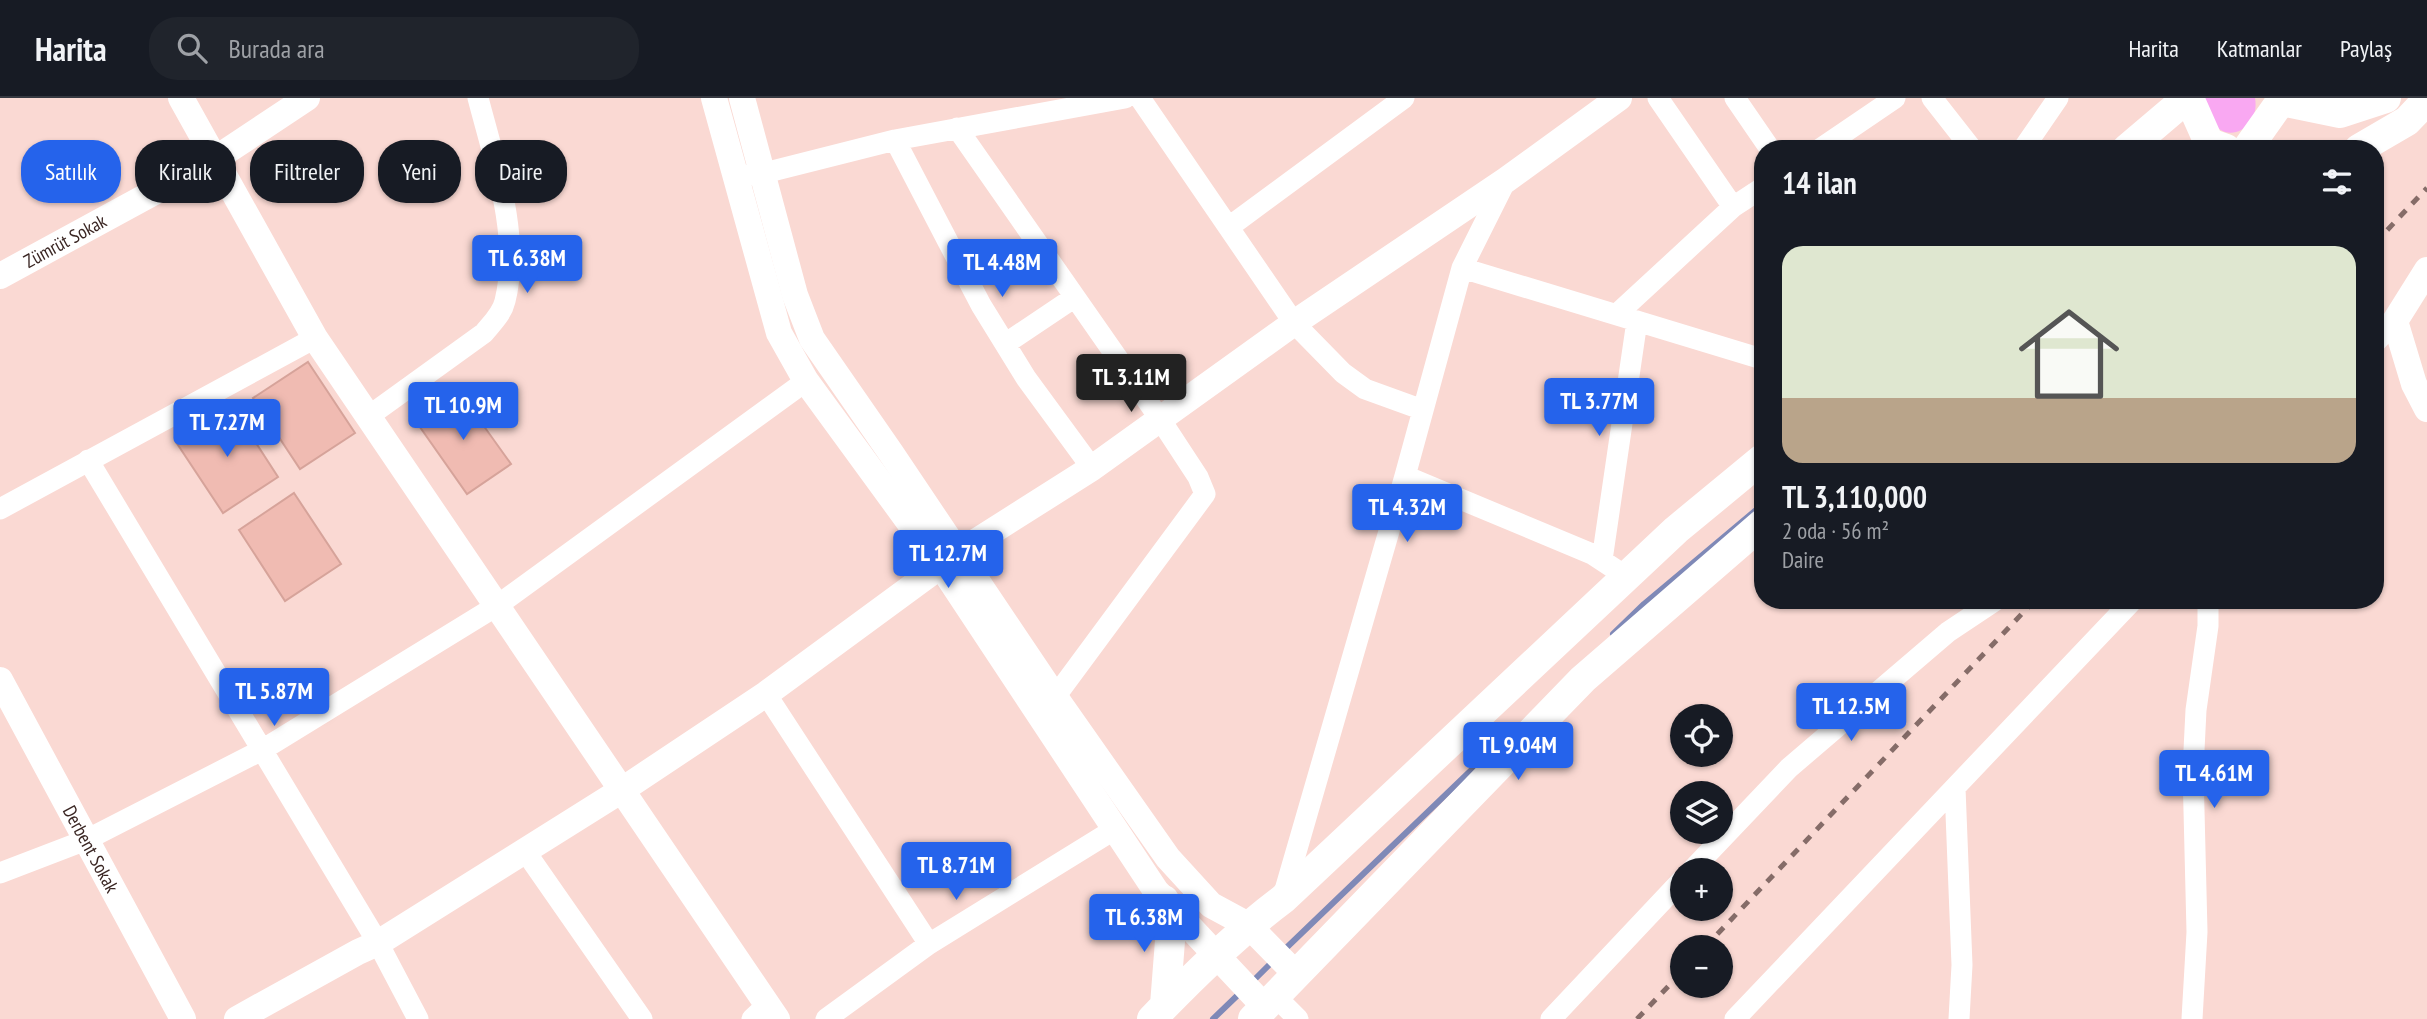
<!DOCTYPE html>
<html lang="tr">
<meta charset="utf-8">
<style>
body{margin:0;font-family:"PT Sans Narrow",sans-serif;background:#20242c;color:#f1f3f6;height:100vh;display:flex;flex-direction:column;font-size:26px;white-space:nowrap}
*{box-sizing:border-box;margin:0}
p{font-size:23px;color:#9ea1a6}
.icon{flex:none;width:38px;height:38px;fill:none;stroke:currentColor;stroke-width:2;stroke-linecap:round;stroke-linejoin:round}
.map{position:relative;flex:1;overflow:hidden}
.details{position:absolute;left:1754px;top:42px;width:630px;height:469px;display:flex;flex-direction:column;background:#171b24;border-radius:28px;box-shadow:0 2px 5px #0004}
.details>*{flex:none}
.guide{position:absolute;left:21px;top:42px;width:665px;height:63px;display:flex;gap:14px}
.buttons{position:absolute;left:1670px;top:606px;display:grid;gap:14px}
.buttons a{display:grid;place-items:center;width:63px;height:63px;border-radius:50%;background:#171b24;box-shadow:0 2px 5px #0004;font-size:35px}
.price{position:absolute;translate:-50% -60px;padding:0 16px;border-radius:7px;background:#2563eb;color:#fff;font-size:23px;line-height:46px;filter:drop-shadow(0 2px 4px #0008)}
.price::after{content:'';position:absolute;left:50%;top:42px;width:21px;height:16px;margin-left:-10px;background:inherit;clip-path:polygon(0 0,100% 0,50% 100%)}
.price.active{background:#222;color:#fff}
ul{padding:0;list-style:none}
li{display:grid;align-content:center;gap:14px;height:371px;padding:0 28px}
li+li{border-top:2px solid #363941}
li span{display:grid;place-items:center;height:217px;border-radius:21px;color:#555}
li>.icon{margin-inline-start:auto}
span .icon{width:126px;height:126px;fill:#fffc;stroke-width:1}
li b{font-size:30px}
h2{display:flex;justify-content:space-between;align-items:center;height:84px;padding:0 28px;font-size:30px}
.pill{padding:0 24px;border-radius:28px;background:#171b24;box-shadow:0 2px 5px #0004;font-size:24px;line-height:63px}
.pill.active{background:#2563eb;color:#fff}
header{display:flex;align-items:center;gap:42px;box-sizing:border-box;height:98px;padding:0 35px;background:#171b24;border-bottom:2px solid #363941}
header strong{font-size:33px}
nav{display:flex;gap:38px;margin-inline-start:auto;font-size:24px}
.search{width:490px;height:63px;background:#20242c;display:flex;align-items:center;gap:18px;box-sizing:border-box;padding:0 24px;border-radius:28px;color:#9ea1a6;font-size:26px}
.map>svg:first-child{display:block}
</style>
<header>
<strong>Harita</strong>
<div class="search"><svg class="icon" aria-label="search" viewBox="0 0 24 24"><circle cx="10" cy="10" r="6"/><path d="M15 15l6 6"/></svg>Burada ara</div>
<nav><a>Harita</a><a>Katmanlar</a><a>Paylaş</a></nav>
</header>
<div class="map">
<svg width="2427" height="921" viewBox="0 0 2427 921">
<rect width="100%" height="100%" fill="#fad9d3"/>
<!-- green -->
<path fill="#f9a8f2" d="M 2205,0 L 2255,0 C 2261,32 2222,51 2208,16 C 2205,10 2203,7 2205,0 Z"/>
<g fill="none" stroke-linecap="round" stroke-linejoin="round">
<!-- stream -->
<path stroke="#7f89b7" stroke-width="6" d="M 1613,536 L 1644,506 L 1762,407
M 1282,854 L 1514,631
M 1250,886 L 1274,862
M 1213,921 L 1242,893"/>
</g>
<!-- building -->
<path fill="#f0bbb2" stroke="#d6a39a" stroke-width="2" d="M 308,264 L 355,335 L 300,371 L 253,300 Z
M 458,292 L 511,366 L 467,396 L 415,322 Z
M 232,308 L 278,379 L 223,415 L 176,344 Z
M 294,395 L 341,466 L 285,503 L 239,432 Z"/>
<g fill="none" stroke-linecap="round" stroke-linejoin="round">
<!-- minor -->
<path stroke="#fff" stroke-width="21" d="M 1140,0 L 1294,225 L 1343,275 L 1365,291 L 1423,312
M 1658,0 L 1733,109
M 1735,0 L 1770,51
M 1932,0 L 1972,51
M 957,30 L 1160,321 L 1198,379 L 1205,396 L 1055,599
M 895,42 L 981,207 L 1026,280 L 1092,370
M 1820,51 L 1895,0
M 2023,51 L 2058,0
M 735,79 L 764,75 L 895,42 L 1125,0
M 1229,129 L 1404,0
M 1462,170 L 1762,261
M 1616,217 L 1733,109 L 1762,90
M 2375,245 L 2395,223
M 1005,246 L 1075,199
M 369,318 L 484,235 C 492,225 502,216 505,203 C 521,139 494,62 478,0
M 88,362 L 378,845 L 418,921
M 1405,378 L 1592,456 L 1627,479
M 0,411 L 315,240
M 1602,462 L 1637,223
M 766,596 L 929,846
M 1955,690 L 1962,867 L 1959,921
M 525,753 L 642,921
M 1692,772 L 1789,670 L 1948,534 L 1996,502
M 0,775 L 86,742 L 262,652 L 498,507 L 806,283
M 1283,799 L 1405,378 L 1462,170 L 1506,82
M 1275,898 L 1298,921
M 752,921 L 767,907
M 826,921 L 929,846 L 1115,731
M 1551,921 L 1682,782
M 1735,921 L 2133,502
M 2192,921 L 2197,834 L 2193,672 L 2196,612 L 2208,528 L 2208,502"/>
<!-- tertiary -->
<g stroke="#fff" stroke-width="26">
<path d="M 181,0 L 315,240 L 777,921"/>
<path d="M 714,0 L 779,235 L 806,283 L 941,468 L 1156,793 L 1265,909"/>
<path d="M 742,0 L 795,197 L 812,241 L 891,355 L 1055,599 L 1168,760 L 1211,807 L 1248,827 L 1296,876"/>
<path d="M 2427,172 L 2395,223 L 2414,286 L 2427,311"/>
<path id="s1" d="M 0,178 L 215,61 L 307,0"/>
<path id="s2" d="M 0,582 L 183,921"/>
<path d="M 237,921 L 358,854 L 378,845 L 622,692 L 766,596 L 958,455 L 1092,370 L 1294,225 L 1506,82 L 1619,0"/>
</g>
<!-- secondary -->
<path stroke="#fff" stroke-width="30" d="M 2189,0 L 2209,45 L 2226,51
M 2281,3 L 2340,15 L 2386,0
M 2127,51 L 2187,0
M 2247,51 L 2281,3
M 2359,51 L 2407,23 L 2427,2
M 1164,802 L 1171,830 L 1165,907
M 1152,921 C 1193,878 1235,837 1283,801 L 1676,432 L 1762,361
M 1253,921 L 1583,581 L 1762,426"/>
<!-- rail -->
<path stroke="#856c68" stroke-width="5" stroke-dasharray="9 9" stroke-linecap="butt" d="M 2375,145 L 2427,90
M 1705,849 L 2035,502
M 1637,921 L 1682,874"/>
</g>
<g text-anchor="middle" stroke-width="5" stroke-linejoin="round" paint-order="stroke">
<!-- street labels -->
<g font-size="19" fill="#3a2623" stroke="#fad9d3">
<text dy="7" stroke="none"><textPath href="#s1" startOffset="74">Zümrüt Sokak</textPath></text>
<text dy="7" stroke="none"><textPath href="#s2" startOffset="192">Derbent Sokak</textPath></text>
</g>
</g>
</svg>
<div class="buttons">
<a><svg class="icon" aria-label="locate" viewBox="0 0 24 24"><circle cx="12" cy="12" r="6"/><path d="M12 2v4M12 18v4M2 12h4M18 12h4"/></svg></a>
<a><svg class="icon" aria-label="layers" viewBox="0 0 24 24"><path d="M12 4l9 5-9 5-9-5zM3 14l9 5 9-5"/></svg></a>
<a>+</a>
<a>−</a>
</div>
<b class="price" style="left:527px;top:197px">TL 6.38M</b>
<b class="price" style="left:1002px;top:201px">TL 4.48M</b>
<b class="price active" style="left:1131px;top:316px">TL 3.11M</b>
<b class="price" style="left:1599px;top:340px">TL 3.77M</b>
<b class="price" style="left:463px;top:344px">TL 10.9M</b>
<b class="price" style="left:227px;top:361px">TL 7.27M</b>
<b class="price" style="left:1407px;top:446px">TL 4.32M</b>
<b class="price" style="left:948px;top:492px">TL 12.7M</b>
<b class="price" style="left:274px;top:630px">TL 5.87M</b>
<b class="price" style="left:1851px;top:645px">TL 12.5M</b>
<b class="price" style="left:1518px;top:684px">TL 9.04M</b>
<b class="price" style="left:2214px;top:712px">TL 4.61M</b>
<b class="price" style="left:956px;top:804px">TL 8.71M</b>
<b class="price" style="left:1144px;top:856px">TL 6.38M</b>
<div class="guide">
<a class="pill active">Satılık</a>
<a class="pill">Kiralık</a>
<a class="pill">Filtreler</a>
<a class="pill">Yeni</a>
<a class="pill">Daire</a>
</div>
<section class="details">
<h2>14 ilan<svg class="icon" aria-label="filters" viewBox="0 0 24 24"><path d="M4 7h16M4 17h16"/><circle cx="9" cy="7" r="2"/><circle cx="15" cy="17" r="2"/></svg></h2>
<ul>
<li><span style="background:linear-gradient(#dfe7d0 70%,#b9a48a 0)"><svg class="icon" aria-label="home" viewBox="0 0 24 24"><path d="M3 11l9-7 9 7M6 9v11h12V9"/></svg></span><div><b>TL 3,110,000</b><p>2 oda · 56 m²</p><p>Daire</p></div></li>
</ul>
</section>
</div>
